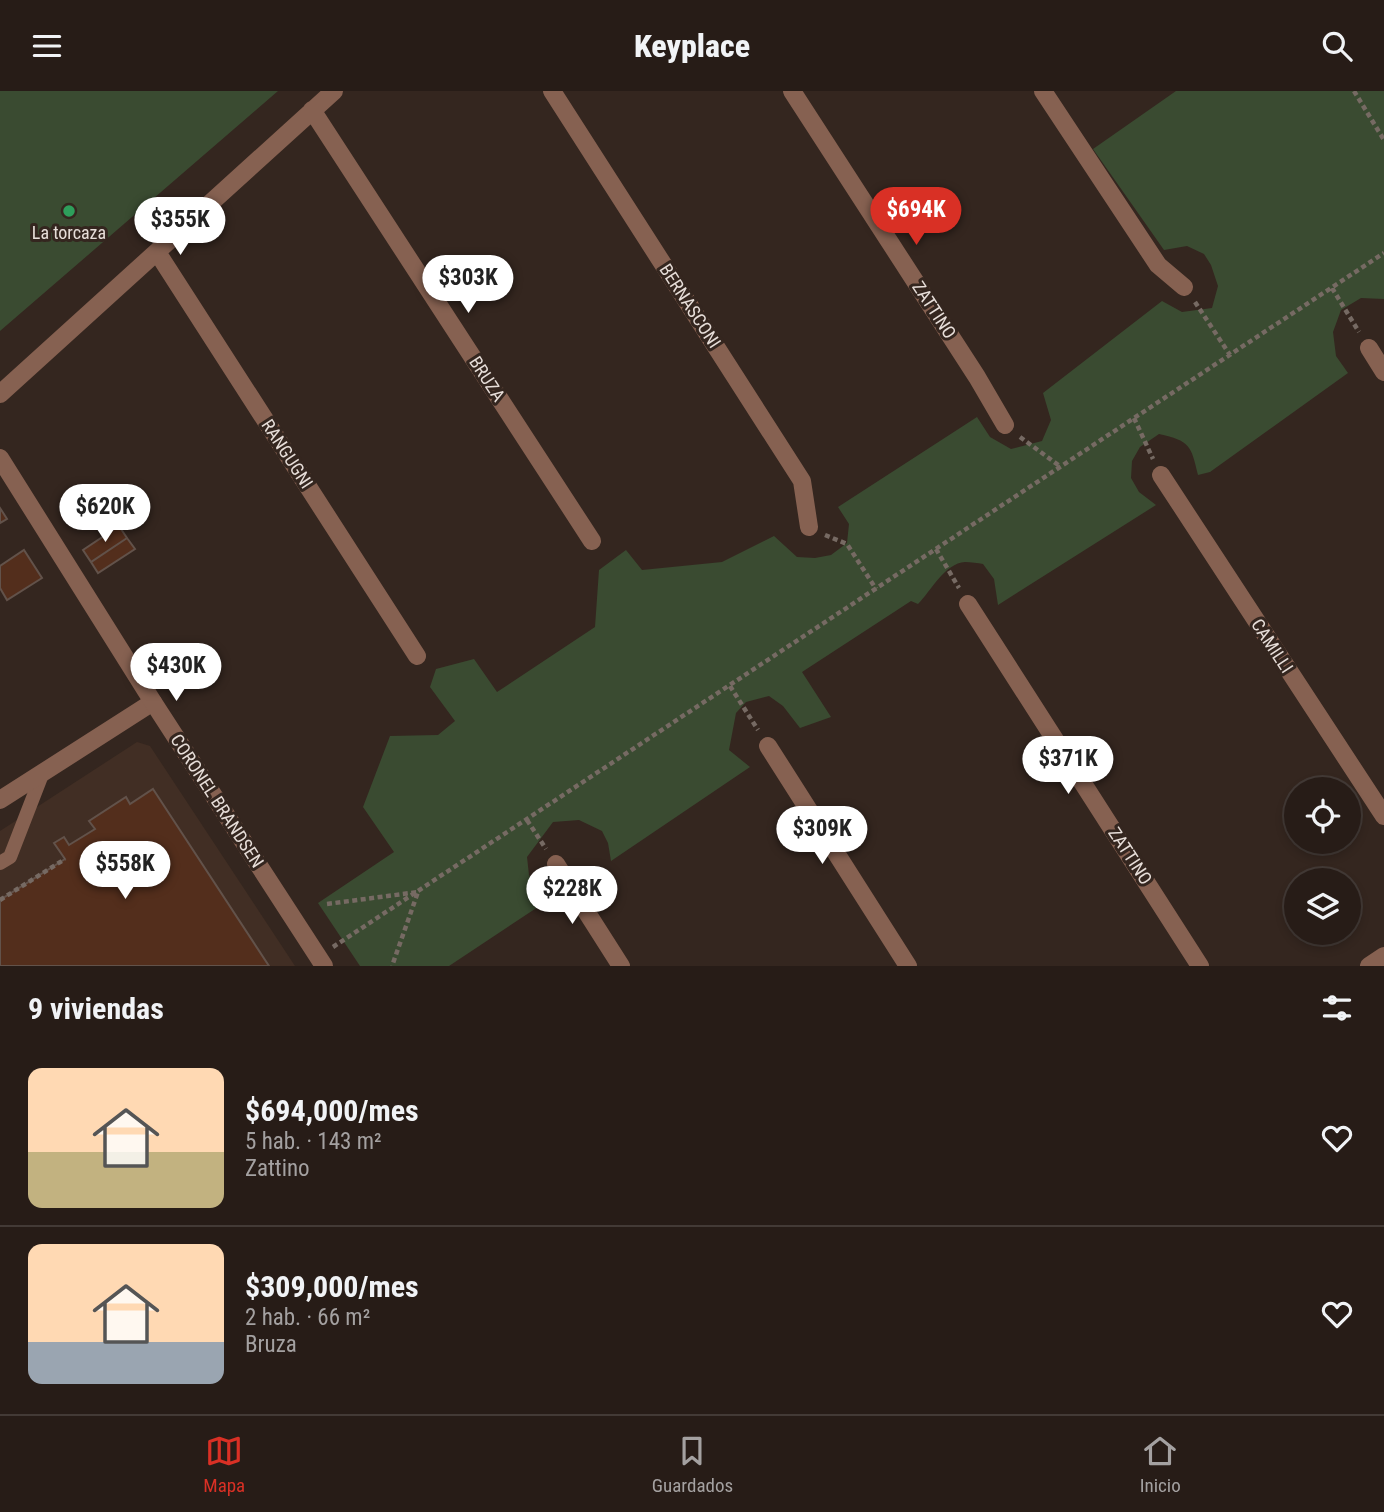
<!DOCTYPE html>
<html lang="es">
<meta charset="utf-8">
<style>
body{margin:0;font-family:"Roboto Condensed",sans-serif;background:#2f2520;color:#f1f3f6;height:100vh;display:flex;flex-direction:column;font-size:26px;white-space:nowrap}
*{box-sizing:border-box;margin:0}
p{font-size:23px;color:#a4a1a1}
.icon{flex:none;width:38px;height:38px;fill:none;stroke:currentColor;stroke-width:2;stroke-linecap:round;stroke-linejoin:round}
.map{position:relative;height:875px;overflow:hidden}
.sheet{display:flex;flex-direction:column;background:#271c17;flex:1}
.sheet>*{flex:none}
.controls{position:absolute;left:1284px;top:686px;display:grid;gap:14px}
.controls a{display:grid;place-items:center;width:77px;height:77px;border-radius:50%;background:#271c17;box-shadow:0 4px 10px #0003,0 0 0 2px #433a36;font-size:35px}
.price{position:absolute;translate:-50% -60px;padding:0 16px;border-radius:24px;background:#fff;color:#222;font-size:23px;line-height:46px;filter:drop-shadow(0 2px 4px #0008)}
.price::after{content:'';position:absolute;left:50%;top:42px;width:21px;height:16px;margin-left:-10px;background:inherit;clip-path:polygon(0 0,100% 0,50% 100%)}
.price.current{background:#d93025;color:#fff}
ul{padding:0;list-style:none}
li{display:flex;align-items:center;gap:21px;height:175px;padding:0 28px}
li+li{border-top:2px solid #433a36}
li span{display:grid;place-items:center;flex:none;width:196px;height:140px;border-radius:14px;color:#555}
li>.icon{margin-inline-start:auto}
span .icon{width:84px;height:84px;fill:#fffc;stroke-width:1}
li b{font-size:30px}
h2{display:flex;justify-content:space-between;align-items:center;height:84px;padding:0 28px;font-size:30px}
header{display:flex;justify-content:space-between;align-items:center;height:91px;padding:0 28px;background:#271c17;font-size:32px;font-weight:800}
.menu{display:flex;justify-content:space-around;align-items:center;height:98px;border-top:2px solid #433a36;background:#271c17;font-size:19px;color:#a4a1a1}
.menu a{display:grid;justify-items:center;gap:4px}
.menu .current{color:#d93025}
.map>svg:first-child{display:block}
</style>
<header><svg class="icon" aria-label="menu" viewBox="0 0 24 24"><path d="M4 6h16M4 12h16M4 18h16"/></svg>Keyplace<svg class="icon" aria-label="search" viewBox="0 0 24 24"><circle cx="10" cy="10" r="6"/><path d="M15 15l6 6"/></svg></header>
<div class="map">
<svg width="1384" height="875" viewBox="0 0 1384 875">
<rect width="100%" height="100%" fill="#34261f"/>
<!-- built -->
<path fill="#412e24" d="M 137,651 L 150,655 L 295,875 L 0,875 L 0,740 Z"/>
<!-- green -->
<path fill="#3a4b31" d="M 0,0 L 278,0 L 0,240 Z
M 1176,0 L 1384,0 L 1384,208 L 1361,207 L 1341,219 L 1333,241 L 1336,265 L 1348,282 L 1210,381 L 1198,384 C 1191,354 1190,350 1159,343 L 1140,356 L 1132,370 L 1131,387 L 1139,401 L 1156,414 L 998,514 L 994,488 L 983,473 C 978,472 971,471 965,471 C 945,472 931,500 918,513 L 911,510 L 802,581 L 831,626 L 800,637 L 783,615 L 769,605 L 746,611 L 736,622 L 729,659 L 750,676 L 611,770 L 608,752 L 602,740 L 579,729 L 553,731 L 527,766 L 529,784 L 547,810 L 449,875 L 360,875 L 318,812 L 394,761 L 363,716 L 390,645 L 438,644 L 455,630 L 430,596 L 436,578 L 474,568 L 497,601 L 595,536 L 599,479 L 626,459 L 642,479 L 722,471 L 774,445 L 797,466 L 815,467 L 831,464 L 847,452 L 849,433 L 838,416 L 977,326 L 990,346 L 1011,358 L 1042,350 L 1051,329 L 1043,302 L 1162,210 L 1182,221 L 1212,217 L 1218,195 L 1211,174 L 1204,163 L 1187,155 L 1164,159 L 1093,58 Z"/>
<!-- building -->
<path fill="#532e1c" stroke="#62524a" stroke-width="2" d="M 0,417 L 7,428 L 0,432 Z
M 119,435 L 127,447 L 91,471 L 83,459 Z
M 127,447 L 135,458 L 98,482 L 91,471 Z
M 24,459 L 42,487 L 7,509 L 0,497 L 0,475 Z
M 153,698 L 269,875 L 0,875 L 0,809 L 65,768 L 54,752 L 64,746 L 69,754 L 95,738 L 89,730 L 126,706 L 130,713 Z"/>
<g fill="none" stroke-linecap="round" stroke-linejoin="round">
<!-- path -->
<path stroke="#766a63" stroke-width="4.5" stroke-dasharray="5 3.5" stroke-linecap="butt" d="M 1354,0 L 1384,49
M 1332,197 L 1359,241
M 1195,211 L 1230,264
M 1134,327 L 1153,368
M 1020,346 L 1061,376
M 825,444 L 847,453 L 876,498
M 936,458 L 959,497
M 730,595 L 758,639
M 527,729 L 546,758
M 0,809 L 65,768
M 327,813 L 418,801 L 392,875
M 333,856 L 1384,162"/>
<!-- service -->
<path stroke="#866151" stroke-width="14" d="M 0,772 L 10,766 L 43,681"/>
<!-- minor -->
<path stroke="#866151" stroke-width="18" d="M 552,0 L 802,390 L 809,436
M 792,0 L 977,286 L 1005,334
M 1043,0 L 1158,174 L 1184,196
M 312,19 L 592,450
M 157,161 L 417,565
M 1369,257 L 1384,281
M 0,303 L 334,0
M 1161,384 L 1384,725
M 968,513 L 1200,875
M 768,655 L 908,875
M 0,709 L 153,611
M 556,773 L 621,875
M 1369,875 L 1384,865"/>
<!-- tertiary -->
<path stroke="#866151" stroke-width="18" d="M 0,367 L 153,611 L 324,875"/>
</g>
<!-- markers -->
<circle fill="#2e9e5b" stroke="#34261f" stroke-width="2.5" cx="69" cy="120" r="7"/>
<g text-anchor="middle" stroke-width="6" stroke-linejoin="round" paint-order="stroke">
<!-- poi labels -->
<g font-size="18" fill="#e7ded9" stroke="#34261f">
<text x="69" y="148">La torcaza</text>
</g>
<!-- street labels -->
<g font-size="18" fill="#e7ded9" stroke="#34261f">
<text transform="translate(690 215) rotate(57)" y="6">BERNASCONI</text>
<text transform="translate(934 219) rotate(57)" y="6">ZATTINO</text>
<text transform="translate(487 288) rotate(57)" y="6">BRUZA</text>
<text transform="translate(287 363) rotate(57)" y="6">RANGUGNI</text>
<text transform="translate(1272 555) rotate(57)" y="6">CAMILLI</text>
<text transform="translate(217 710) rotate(57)" y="6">CORONEL BRANDSEN</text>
<text transform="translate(1130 765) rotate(57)" y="6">ZATTINO</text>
</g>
</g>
</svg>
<div class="controls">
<a><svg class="icon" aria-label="locate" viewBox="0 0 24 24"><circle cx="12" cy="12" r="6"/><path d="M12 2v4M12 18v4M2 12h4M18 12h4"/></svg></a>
<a><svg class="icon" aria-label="layers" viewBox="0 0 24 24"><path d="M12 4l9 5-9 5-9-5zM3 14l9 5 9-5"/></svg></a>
</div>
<b class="price current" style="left:916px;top:156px">$694K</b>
<b class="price" style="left:180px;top:166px">$355K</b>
<b class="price" style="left:468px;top:224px">$303K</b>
<b class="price" style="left:105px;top:453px">$620K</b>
<b class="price" style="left:176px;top:612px">$430K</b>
<b class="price" style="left:1068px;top:705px">$371K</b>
<b class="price" style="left:822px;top:775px">$309K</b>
<b class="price" style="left:125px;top:810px">$558K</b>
<b class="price" style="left:572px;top:835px">$228K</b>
</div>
<section class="sheet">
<h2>9 viviendas<svg class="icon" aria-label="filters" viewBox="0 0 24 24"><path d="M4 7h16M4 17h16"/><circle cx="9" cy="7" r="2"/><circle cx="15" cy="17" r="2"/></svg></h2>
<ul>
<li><span style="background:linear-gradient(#ffd9b3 60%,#c2b280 0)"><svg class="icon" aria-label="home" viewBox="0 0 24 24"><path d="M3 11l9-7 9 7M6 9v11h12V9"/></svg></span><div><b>$694,000/mes</b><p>5 hab. · 143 m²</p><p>Zattino</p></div><svg class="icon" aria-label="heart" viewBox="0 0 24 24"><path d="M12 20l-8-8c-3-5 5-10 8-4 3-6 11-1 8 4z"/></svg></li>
<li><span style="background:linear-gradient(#ffd9b3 70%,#9aa5b1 0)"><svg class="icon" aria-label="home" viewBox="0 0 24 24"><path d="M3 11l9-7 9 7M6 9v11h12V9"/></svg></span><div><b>$309,000/mes</b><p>2 hab. · 66 m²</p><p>Bruza</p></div><svg class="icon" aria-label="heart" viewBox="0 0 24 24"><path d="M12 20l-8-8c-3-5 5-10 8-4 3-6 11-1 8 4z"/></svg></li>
</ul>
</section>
<nav class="menu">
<a class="current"><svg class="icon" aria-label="map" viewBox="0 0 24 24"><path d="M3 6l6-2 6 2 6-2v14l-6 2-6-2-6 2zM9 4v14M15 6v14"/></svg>Mapa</a>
<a><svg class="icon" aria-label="saved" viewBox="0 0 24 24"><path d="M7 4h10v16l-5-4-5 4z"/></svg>Guardados</a>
<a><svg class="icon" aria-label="home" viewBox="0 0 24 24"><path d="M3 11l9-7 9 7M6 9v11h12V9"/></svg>Inicio</a>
</nav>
